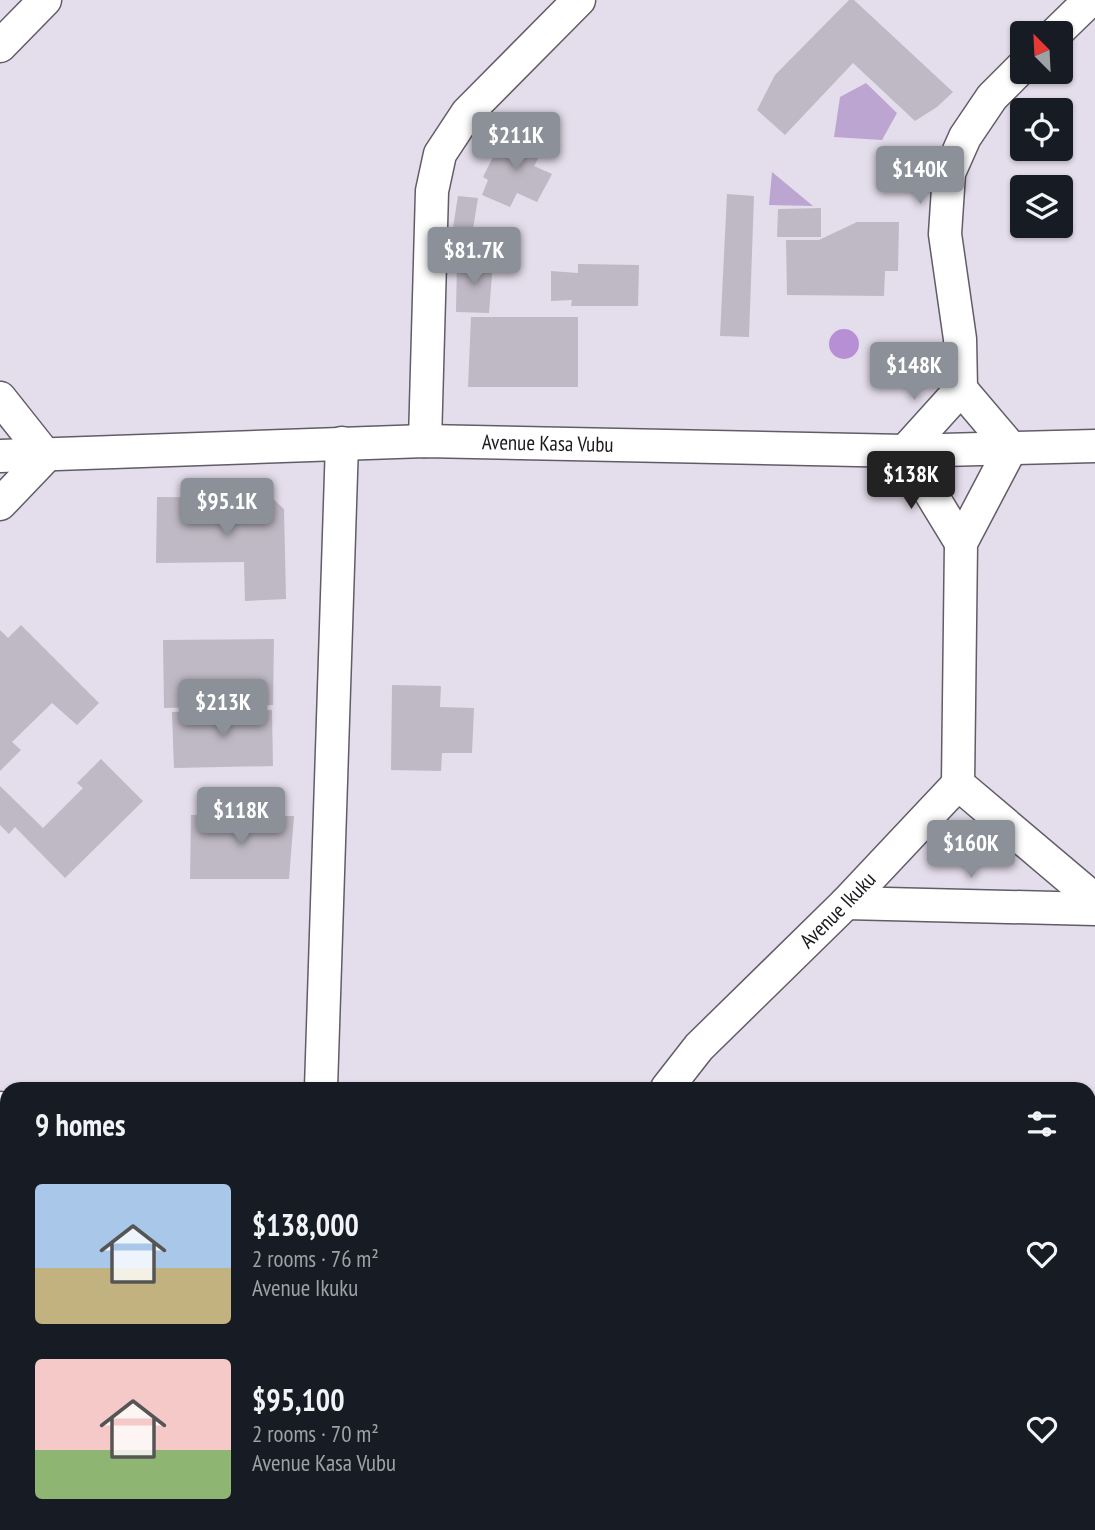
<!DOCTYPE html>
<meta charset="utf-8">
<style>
body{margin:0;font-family:"PT Sans Narrow",sans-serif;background:#242831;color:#f1f3f6;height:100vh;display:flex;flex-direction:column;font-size:26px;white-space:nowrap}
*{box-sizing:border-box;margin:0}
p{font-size:23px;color:#9ea1a6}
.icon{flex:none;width:38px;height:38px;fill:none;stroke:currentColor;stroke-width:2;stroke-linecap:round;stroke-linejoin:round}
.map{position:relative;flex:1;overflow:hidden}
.side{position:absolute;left:0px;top:1082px;width:1096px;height:450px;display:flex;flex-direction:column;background:#171b24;border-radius:21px 21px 0 0;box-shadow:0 2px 5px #0004}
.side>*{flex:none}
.needle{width:46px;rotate:336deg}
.fabs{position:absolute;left:1010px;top:21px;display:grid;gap:14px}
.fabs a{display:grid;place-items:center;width:63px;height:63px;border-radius:7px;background:#171b24;box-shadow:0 2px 5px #0004;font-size:35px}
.price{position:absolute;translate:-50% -60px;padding:0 16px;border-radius:7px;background:#8c9099;color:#fff;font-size:23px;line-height:46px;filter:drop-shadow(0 2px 4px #0008)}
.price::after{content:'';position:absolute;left:50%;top:42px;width:21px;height:16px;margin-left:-10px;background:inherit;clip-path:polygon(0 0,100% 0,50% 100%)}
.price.active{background:#222;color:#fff}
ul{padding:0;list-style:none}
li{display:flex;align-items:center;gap:21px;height:175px;padding:0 35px}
li span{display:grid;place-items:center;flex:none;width:196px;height:140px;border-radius:7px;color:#555}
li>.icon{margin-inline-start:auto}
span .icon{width:84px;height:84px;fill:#fffc;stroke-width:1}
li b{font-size:30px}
h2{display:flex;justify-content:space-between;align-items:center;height:84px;padding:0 35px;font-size:30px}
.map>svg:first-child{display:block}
</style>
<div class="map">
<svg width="1095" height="1530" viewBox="0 0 1095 1530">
<rect width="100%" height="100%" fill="#e4ddeb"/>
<!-- green -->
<path fill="#bca5d0" d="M 866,83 L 897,113 L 882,140 L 834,137 L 840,97 Z
M 772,172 L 813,206 L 769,205 Z"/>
<!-- water -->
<path fill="#b68fd5" d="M829 344a15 15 0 1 1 30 0a15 15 0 1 1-30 0Z"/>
<!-- building -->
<path fill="#bfb9c5" d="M 849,0 L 854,0 L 953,92 L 937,107 L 915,121 L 853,63 L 785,135 L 757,110 L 775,75 Z
M 513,132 L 544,148 L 534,166 L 552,174 L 537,202 L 517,193 L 510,207 L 482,195 L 488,180 L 483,177 L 500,143 L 506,145 Z
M 727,194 L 754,196 L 749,337 L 720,336 Z
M 458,196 L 478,198 L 471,241 L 451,240 Z
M 821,208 L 821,237 L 777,237 L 778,209 Z
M 857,222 L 899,222 L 898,271 L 885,271 L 884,296 L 787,295 L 786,240 L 819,240 Z
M 457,261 L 493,262 L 489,313 L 456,312 Z
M 578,264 L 639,265 L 638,306 L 571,306 L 572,300 L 551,301 L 551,271 L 578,273 Z
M 471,317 L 578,317 L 578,387 L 468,387 Z
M 157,497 L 272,498 L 284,509 L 286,599 L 245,601 L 244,562 L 156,563 Z
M 21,625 L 99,703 L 77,725 L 52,703 L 12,742 L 21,750 L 0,771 L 0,630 L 8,638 Z
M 274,639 L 273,705 L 164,708 L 163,640 Z
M 392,685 L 441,686 L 440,707 L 474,708 L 472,753 L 442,753 L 441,771 L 391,770 Z
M 272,710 L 273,766 L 174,768 L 172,712 Z
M 101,759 L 143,801 L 65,878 L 15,827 L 9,834 L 0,825 L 0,786 L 43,828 L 83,788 L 77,783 Z
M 191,815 L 294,816 L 289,879 L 190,879 Z"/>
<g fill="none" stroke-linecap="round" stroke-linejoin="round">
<!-- minor casing -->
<g stroke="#625c67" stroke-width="35">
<g id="minor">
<path d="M 1056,33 L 1090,0"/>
<path d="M 0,46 L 45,0"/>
<path d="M 961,389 L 960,339 L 945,234 L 949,173 L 965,137 L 992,97 L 1022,67"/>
<path d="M 0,398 L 46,456"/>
<path d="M 425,441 L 432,191 L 440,154 L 467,113 L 579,0"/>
<path id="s1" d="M 0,456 L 425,441 L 905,451 L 1095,446"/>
<path d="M 0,504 L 46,456"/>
<path d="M 961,543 L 905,451 L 961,389"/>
<path d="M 958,784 L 1095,900"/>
<path d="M 846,903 L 1095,909"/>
<path d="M 321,1088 L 342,443"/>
<path id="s2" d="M 667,1088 L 699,1047 L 846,903 L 958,784 L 961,543 L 1011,448 L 961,389"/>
<path d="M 0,1108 L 7,1109"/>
<path d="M 1088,1347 L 1095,1347"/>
<path d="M 716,1524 L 718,1530"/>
<path d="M 513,1530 L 527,1524"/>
</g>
</g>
<!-- minor -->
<use href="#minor" stroke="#fff" stroke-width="32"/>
</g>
<g text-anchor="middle" stroke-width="5" stroke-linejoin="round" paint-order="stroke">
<!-- street labels -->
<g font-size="21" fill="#1c1a1f" stroke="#fff">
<text dy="7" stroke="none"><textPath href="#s1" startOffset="548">Avenue Kasa Vubu</textPath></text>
<text dy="7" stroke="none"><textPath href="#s2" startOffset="247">Avenue Ikuku</textPath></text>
</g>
</g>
</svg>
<div class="fabs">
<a><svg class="needle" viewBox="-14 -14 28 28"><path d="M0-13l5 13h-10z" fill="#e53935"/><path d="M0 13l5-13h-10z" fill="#9ea1a6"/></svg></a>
<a><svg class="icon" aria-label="locate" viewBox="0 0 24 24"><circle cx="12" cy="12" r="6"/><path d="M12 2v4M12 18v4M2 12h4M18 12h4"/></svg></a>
<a><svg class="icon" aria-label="layers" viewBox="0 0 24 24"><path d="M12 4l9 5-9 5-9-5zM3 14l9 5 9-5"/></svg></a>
</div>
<b class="price" style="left:516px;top:172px">$211K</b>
<b class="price" style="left:920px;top:206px">$140K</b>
<b class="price" style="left:474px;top:287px">$81.7K</b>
<b class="price" style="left:914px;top:402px">$148K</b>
<b class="price active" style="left:911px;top:511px">$138K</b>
<b class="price" style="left:227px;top:538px">$95.1K</b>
<b class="price" style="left:223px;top:739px">$213K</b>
<b class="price" style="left:241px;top:847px">$118K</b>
<b class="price" style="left:971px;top:880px">$160K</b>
<section class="side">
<h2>9 homes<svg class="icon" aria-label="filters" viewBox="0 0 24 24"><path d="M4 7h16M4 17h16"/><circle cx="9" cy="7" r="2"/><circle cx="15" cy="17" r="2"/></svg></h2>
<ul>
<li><span style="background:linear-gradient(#a9c7e8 60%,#c2b280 0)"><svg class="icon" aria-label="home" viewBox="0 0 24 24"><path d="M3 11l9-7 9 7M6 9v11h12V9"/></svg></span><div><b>$138,000</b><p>2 rooms · 76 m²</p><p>Avenue Ikuku</p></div><svg class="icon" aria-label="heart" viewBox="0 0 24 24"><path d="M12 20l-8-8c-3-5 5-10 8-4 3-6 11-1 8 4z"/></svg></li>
<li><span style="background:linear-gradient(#f6c9c9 65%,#8fb573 0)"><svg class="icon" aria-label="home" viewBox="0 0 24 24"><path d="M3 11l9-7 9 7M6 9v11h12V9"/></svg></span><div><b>$95,100</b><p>2 rooms · 70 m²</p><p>Avenue Kasa Vubu</p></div><svg class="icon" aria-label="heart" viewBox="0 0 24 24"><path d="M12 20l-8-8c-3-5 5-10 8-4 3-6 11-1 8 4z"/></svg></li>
</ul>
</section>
</div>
